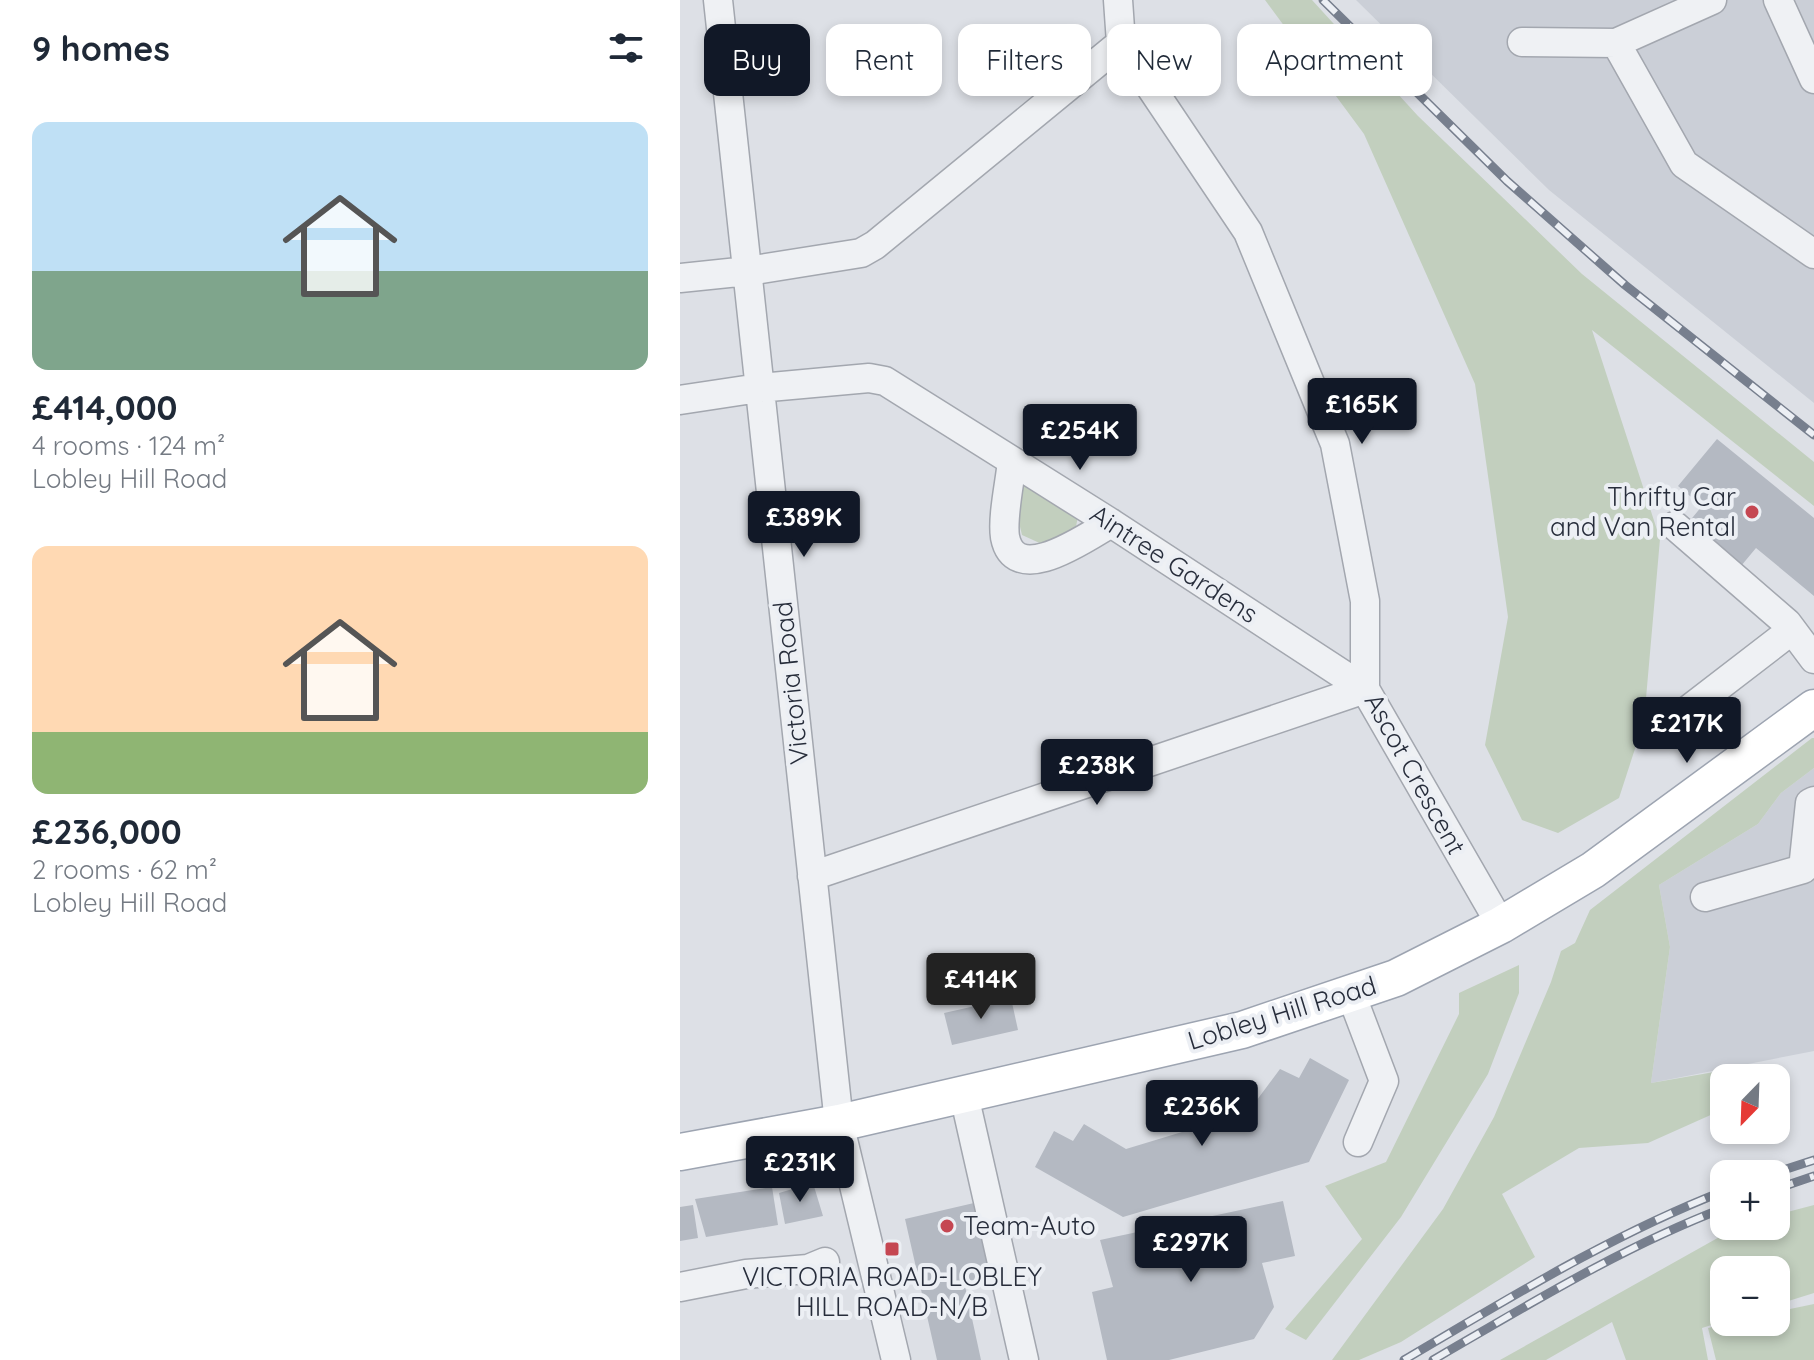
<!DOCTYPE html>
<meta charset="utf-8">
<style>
body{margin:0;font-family:Quicksand,sans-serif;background:#f6f6f7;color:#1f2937;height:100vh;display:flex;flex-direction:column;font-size:30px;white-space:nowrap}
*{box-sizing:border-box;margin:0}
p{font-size:26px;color:#747a83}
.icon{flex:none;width:44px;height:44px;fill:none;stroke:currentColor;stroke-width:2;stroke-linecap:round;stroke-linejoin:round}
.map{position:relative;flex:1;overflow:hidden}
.sheet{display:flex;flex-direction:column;background:#fff;width:680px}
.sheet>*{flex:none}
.banner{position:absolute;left:24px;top:24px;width:760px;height:72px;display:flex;gap:16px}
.needle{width:52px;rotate:203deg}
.fabs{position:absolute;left:1030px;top:1064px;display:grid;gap:16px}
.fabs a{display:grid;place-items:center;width:80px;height:80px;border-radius:16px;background:#fff;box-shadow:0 4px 12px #0003;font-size:40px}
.price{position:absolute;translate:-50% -68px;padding:0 18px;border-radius:8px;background:#111827;color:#fff;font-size:26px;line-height:52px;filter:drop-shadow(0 2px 4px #0008)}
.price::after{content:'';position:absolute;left:50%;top:48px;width:24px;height:18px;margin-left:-12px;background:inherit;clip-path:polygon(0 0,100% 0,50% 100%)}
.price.on{background:#222;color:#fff}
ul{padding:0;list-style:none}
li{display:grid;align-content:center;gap:16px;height:424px;padding:0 32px}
li span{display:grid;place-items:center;height:248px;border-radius:16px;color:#555}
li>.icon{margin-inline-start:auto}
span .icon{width:144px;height:144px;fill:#fffc;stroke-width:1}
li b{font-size:34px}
h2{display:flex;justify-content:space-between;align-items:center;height:96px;padding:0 32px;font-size:34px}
.chip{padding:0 28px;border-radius:16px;background:#fff;box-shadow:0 4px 12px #0003;font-size:28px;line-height:72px}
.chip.on{background:#111827;color:#fff}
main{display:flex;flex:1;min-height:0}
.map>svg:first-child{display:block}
</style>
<main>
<section class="sheet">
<h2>9 homes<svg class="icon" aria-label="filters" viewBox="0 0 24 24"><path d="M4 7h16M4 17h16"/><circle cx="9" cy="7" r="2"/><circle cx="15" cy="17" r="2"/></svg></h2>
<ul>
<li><span style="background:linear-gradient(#bfe0f5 60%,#7fa58c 0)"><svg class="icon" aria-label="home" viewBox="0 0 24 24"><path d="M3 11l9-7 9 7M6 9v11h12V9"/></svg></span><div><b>£414,000</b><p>4 rooms · 124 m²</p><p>Lobley Hill Road</p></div></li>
<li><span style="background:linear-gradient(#ffd9b3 75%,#8fb573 0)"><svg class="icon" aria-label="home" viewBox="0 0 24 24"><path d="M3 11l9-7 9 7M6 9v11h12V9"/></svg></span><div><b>£236,000</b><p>2 rooms · 62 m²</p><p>Lobley Hill Road</p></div></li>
</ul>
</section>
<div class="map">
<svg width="1134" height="1360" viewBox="0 0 1134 1360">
<rect width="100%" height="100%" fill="#dde0e6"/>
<!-- built -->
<path fill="#cbcfd7" d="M 676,0 L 1134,0 L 1134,403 L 869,190 Z
M 1134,768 L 1134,1051 L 971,1083 L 990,947 L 979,885 L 1078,824 L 1101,793 Z"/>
<!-- green -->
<path fill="#c2cfbe" d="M 585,0 L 632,0 L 738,116 L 902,274 L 1134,462 L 1134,506 L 912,330 L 980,539 L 964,721 L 939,798 L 878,833 L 842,820 L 805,745 L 828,617 L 795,384 L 684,134 Z
M 345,480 L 399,512 L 395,531 L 364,545 L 342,535 C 337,515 334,498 345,480 Z
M 1132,738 L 1134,738 L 1134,768 L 1101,793 L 1078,824 L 979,885 L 990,947 L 971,1083 L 1040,1071 L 1044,1109 L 968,1143 L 899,1148 L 822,1194 L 855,1257 L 721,1342 L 679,1360 L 652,1360 L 763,1209 L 814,1117 L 871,982 L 881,951 L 895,943 L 910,910 Z
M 839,965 L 839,993 L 808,1074 L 721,1217 L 626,1340 L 605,1329 L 682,1239 L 645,1186 L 706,1162 L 779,1014 L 779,993 Z
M 1134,1205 L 1134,1293 L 1096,1305 L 1096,1270 L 1044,1270 L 1044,1321 L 1022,1328 L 1028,1360 L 946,1360 L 932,1322 L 866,1360 L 820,1360 L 1059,1226 L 1096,1226 L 1096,1215 Z
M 1134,1304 L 1134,1360 L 1036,1360 L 1028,1328 L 1054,1322 L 1096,1322 L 1096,1312 Z"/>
<!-- building -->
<path fill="#b4b9c2" d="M 1037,439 L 1134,518 L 1134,596 L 1076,548 L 1061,566 L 1008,523 L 1022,506 L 998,486 Z
M 331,998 L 338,1030 L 272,1045 L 264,1013 Z
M 630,1058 L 669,1080 L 629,1162 L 443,1217 L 355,1167 L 374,1131 L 393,1141 L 404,1124 L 446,1149 L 568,1112 L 600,1069 L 619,1078 Z
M 133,1183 L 143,1216 L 105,1224 L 99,1193 Z
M 92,1187 L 98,1225 L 26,1237 L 15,1199 Z
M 603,1201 L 615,1256 L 582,1263 L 594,1307 L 574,1339 L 489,1360 L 427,1360 L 412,1292 L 433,1287 L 420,1240 Z
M 294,1203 L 312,1280 L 285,1286 L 301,1360 L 257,1360 L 225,1219 Z
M 13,1205 L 18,1238 L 0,1241 L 0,1207 Z"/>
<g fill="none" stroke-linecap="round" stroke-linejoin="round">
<!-- minor casing -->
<g stroke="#a3a7af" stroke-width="31">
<path id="minor" d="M 38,0 L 159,1123 L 216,1360
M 438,0 L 441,43 L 568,232 L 655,444 L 685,601 L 685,689 L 821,925
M 1098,0 L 1134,79
M 842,42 L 936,43 L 1032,0
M 936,43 L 1004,164 L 1134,254
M 0,278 L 68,271 L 181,253 L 195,245 L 441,43
M 0,400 L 79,388 L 189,378 L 205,381 L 431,523 L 685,689
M 332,461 C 330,482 322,517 325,537 C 335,589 408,536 431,523
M 995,526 L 1107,623 L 1134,659
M 1008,710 L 1112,630
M 132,876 L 685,689
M 1025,897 L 1123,869 L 1130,803 L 1134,801
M 671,994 L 704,1081 L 678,1142
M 284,1095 L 344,1360
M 0,1287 L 66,1274 L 128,1269 L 145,1262"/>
</g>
<!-- major casing -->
<g stroke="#9da4b1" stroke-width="39">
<path id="major" d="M 0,1152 L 159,1123 L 562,1030 L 716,978 L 821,925 L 913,870 L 1134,708"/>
</g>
<!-- minor -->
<use href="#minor" stroke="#eff1f4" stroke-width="28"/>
<!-- major -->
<use href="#major" stroke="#fff" stroke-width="36"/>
<!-- rail casing -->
<g stroke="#777f8e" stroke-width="9">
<path id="rail" d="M 643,0 L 827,181 L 945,285 L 1134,435
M 1091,1174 L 1134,1160
M 1096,1189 L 1134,1176
M 724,1360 C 828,1299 931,1235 1044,1191
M 753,1360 C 848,1305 942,1247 1044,1208"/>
</g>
<!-- rail -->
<use href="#rail" stroke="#eceff4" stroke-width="6" stroke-dasharray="18" stroke-linecap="butt"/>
</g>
<!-- markers -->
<g fill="#c54752" stroke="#eceff4" stroke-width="3">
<circle cx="1072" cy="512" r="8"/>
<circle cx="267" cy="1226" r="8"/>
<rect x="204" y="1241" width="16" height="16" rx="4"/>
</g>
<g text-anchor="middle" stroke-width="8" stroke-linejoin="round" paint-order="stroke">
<!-- poi labels -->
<g font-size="26" fill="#272d3b" stroke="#eceff4" text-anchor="end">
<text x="1056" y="506">Thrifty Car<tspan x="1056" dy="30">and Van Rental</tspan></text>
<text x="283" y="1235" text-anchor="start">Team-Auto</text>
<text x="212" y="1286" text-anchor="middle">VICTORIA ROAD-LOBLEY<tspan x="212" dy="30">HILL ROAD-N/B</tspan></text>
</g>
<!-- street labels -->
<g font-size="26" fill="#272d3b" stroke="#eceff4">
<text transform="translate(494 564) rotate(33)" y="9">Aintree Gardens</text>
<text transform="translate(111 683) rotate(-96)" y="9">Victoria Road</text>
<text transform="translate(735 774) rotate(61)" y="9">Ascot Crescent</text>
<text transform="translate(602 1013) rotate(-17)" y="9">Lobley Hill Road</text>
</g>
</g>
</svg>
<div class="fabs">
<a><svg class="needle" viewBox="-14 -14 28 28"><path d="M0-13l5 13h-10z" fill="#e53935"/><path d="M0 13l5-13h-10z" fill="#747a83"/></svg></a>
<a>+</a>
<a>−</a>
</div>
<b class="price" style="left:682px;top:446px">£165K</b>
<b class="price" style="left:400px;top:472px">£254K</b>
<b class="price" style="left:124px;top:559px">£389K</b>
<b class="price" style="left:1007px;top:765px">£217K</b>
<b class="price" style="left:417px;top:807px">£238K</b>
<b class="price on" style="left:301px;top:1021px">£414K</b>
<b class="price" style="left:522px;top:1148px">£236K</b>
<b class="price" style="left:120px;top:1204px">£231K</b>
<b class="price" style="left:511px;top:1284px">£297K</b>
<div class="banner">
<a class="chip on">Buy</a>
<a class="chip">Rent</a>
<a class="chip">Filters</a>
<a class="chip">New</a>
<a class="chip">Apartment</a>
</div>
</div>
</main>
